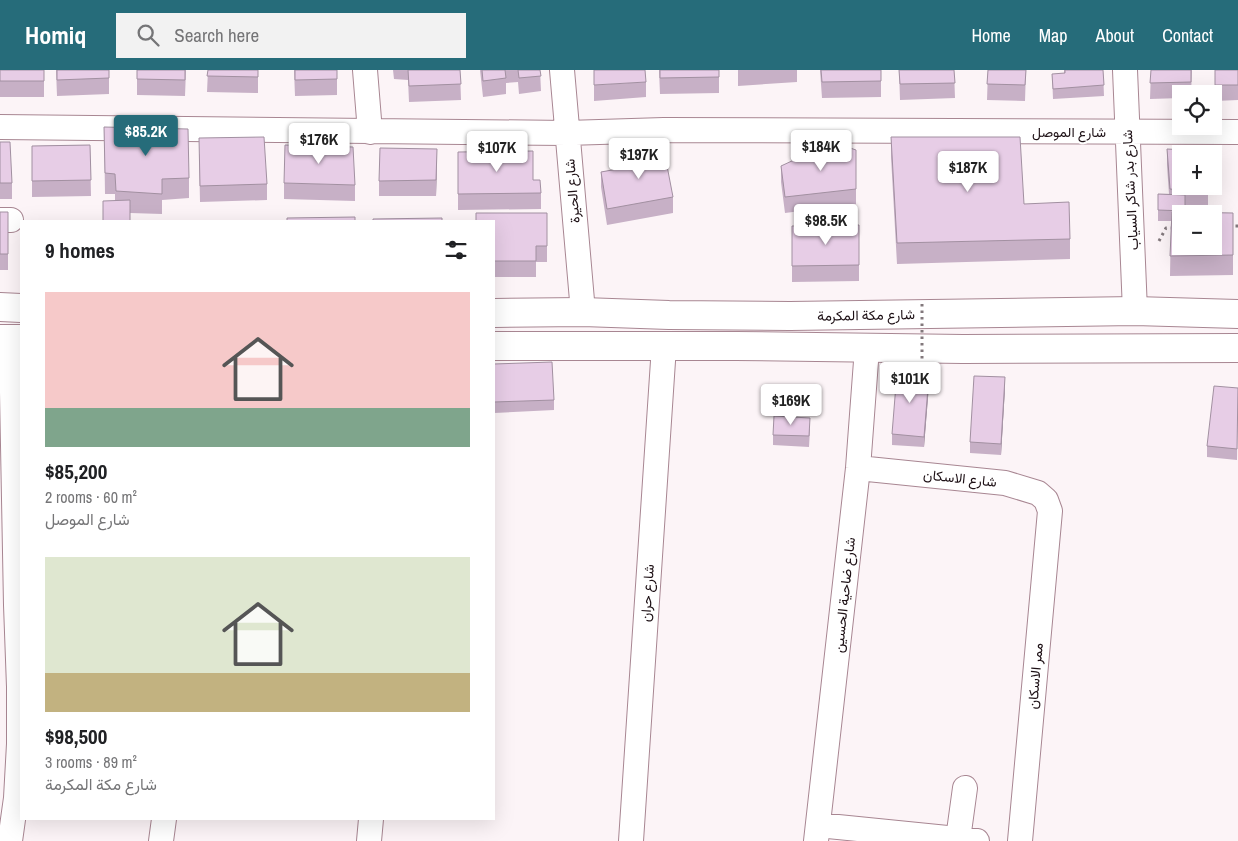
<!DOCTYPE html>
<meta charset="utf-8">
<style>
body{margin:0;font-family:"Archivo Narrow",Vazirmatn,sans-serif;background:#f2f2f2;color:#202124;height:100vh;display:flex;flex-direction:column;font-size:19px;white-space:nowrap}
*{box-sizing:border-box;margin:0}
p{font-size:16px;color:#757577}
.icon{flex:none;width:28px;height:28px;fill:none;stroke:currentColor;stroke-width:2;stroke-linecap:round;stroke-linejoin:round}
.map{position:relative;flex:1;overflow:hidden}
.drawer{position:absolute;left:20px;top:150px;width:475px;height:600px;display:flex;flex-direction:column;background:#fff;border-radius:0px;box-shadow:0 5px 20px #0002}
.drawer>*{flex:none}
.controls{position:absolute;left:1172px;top:15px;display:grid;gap:10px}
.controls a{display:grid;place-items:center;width:50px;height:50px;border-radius:0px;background:#fff;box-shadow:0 5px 20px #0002;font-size:25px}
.price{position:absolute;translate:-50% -42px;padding:0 11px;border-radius:5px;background:#fff;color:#222;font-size:16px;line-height:32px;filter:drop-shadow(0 1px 2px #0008)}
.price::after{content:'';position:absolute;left:50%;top:30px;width:15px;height:11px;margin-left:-8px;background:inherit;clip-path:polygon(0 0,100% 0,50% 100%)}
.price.on{background:#266c7a;color:#fff}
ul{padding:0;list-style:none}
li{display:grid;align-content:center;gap:10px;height:265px;padding:0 25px}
li span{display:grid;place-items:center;height:155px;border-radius:0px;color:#555}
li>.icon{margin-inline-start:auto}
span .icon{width:90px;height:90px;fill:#fffc;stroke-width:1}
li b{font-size:21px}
h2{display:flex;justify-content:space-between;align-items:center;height:60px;padding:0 25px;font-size:21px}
header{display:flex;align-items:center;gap:30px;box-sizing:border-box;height:70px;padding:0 25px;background:#266c7a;color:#fff}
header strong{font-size:24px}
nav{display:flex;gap:28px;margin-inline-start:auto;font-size:18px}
.search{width:350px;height:45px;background:#f2f2f2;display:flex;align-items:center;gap:12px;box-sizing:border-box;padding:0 18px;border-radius:0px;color:#757577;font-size:19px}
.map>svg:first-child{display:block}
</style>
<header>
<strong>Homiq</strong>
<div class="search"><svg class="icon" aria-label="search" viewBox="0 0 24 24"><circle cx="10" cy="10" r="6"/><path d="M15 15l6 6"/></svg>Search here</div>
<nav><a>Home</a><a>Map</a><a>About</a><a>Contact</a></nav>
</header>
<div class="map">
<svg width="1238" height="771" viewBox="0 0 1238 771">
<rect width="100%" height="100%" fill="#fcf4f7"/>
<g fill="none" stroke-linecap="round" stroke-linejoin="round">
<!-- minor casing -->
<g stroke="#a88692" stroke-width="26">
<path id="minor" d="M 365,0 L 370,62
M 562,0 L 583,242
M 1125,0 L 1135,241
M 0,57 L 567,63 L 664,60 L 1238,62
M 0,150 L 11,150
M 858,398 L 1005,413 L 1038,423 L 1046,430 L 1050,441 L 1020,771
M 818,755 L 977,771
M 958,769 L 965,718
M 10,771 L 16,728 L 19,674 L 19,617 L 16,535 L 11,269
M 161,771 L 164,749
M 369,771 L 371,749
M 631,771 L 664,276
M 816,771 L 858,398 L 867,278"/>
</g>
<!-- major casing -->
<g stroke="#a88692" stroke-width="30">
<path id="major" d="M 0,237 L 21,238
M 494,243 L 583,242 L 669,245 L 790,246 L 1135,241 L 1238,244
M 0,269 L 21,269
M 494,276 L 736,276 L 963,279 L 1238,278"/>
</g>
<!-- path -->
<path stroke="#82787c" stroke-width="3" stroke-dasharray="2.5 4" stroke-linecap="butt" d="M 1229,156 L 1238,156
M 1159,171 L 1166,158 L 1181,158"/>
<!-- minor -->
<use href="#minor" stroke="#fff" stroke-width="24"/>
<!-- major -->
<use href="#major" stroke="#fff" stroke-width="28"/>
<!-- path-bridge -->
<path stroke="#82787c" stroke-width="3" stroke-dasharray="2.5 4" stroke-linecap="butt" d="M 922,295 L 922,234"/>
</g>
<!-- wall -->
<path fill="#c7b0c6" d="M 0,0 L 44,0 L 44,27 L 0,27 Z
M 56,0 L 109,0 L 109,24 L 57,26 Z
M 137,0 L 186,0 L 185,26 L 137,25 Z
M 208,0 L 258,0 L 258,23 L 207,22 Z
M 294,0 L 337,0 L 337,25 L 295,26 Z
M 393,0 L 460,0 L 461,30 L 409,32 L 408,10 L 394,9 Z
M 480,0 L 540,0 L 541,21 L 519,24 L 518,12 L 506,13 L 506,24 L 483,27 Z
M 659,0 L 719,0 L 719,23 L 660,24 Z
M 738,0 L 797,0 L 797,12 L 738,16 Z
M 820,0 L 881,0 L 881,27 L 822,28 Z
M 899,0 L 954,0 L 955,28 L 900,30 Z
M 988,0 L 1026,0 L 1025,31 L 987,30 Z
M 1064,0 L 1103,0 L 1104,26 L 1053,29 L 1052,4 L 1064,4 Z
M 1151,0 L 1192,0 L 1191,24 L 1181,24 L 1181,28 L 1150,29 Z
M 1215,0 L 1238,0 L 1238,30 L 1215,31 Z
M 646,12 L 646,27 L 594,31 L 594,15 Z
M 104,57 L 189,108 L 189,128 L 162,130 L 162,144 L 130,143 L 115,131 L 115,124 L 105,124 Z
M 891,67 L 1024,134 L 1070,169 L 1070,189 L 897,194 L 891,87 Z
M 0,72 L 12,113 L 12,129 L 0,129 Z
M 90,75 L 91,126 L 32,127 L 32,76 Z
M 1167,79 L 1208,123 L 1208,139 L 1185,136 L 1185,142 L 1233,143 L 1233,205 L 1170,206 L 1171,151 L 1158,151 L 1158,124 L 1169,124 L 1167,95 Z
M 856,80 L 856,134 L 785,143 L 781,112 L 781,96 Z
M 632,81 L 673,127 L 673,143 L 607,155 L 601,117 L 601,102 L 632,96 Z
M 458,82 L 533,110 L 541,123 L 541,139 L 458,140 Z
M 199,84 L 267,114 L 267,130 L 200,132 Z
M 437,94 L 436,126 L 379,126 L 379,111 Z
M 284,113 L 355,115 L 355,131 L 284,129 Z
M 0,142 L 8,142 L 8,200 L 0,200 Z
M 547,143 L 547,192 L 536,192 L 536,207 L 494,207 L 494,151 Z
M 859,155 L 859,211 L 792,212 L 792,156 Z
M 494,294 L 554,330 L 554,340 L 494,343 Z
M 929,315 L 924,377 L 892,375 L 892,364 Z
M 1005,318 L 1001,385 L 970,383 L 970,372 Z
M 1238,318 L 1237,390 L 1207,387 L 1207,376 Z
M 810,359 L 809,377 L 773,375 L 773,365 Z"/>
<!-- shaded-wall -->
<path fill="#a290a1" d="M 437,79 L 437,94 L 436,126 L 436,110 Z
M 929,305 L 929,315 L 924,377 L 924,367 Z
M 1005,307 L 1005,318 L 1001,385 L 1001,374 Z"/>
<!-- building -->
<path fill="#e7cde6" stroke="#a290a1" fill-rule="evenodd" d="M 0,0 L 44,0 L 44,11 L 0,11 Z
M 57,0 L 109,0 L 109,8 L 57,10 Z
M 137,0 L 185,0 L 185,10 L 137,9 Z
M 208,0 L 258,0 L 258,7 L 207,6 Z
M 295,0 L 337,0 L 337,9 L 295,10 Z
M 408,0 L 460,0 L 461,14 L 409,16 Z
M 482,0 L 505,0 L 506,8 L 483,11 Z
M 518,0 L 540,0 L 541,6 L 519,8 Z
M 594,0 L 645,0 L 646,12 L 594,15 Z
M 660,0 L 719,0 L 719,7 L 660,8 Z
M 821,0 L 881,0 L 881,11 L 822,12 Z
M 899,0 L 954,0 L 955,13 L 900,14 Z
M 988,0 L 1026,0 L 1025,15 L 987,14 Z
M 1065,0 L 1103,0 L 1104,15 L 1053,19 L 1052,4 L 1065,3 Z
M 1151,0 L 1191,0 L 1191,12 L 1150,13 Z
M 1215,0 L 1238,0 L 1238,15 L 1215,15 Z
M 104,57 L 188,59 L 189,108 L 162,109 L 162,124 L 116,121 L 115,104 L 105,103 Z
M 264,67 L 267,114 L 200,116 L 199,68 Z
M 891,67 L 1020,67 L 1024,134 L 1069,132 L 1070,169 L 897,173 Z
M 0,72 L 10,72 L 12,113 L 0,113 Z
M 833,72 L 856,80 L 856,119 L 785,127 L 781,96 Z
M 90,75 L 91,110 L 32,111 L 32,76 Z
M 285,75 L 353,77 L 355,115 L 284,113 Z
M 663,75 L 673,127 L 607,139 L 601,102 L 634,96 L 632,81 Z
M 380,78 L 437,79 L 436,110 L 379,111 Z
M 1167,79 L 1206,81 L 1206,84 L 1181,84 L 1181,116 L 1208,116 L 1208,123 L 1170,119 Z
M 533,81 L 533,110 L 540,110 L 541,123 L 458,124 L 458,82 Z
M 1158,124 L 1185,125 L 1185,141 L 1158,140 Z
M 130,130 L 130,151 L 103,151 L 103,131 Z
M 0,142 L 8,142 L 8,184 L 0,184 Z
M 1172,142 L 1233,143 L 1233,185 L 1170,186 ZM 1181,144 L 1214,144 L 1214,176 L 1181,176 Z
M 476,143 L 547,143 L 547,176 L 536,176 L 536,191 L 494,191 L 494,151 L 476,151 Z
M 355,147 L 355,151 L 287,151 L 287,148 Z
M 442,148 L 442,151 L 373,151 L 373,149 Z
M 859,155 L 859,195 L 792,196 L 792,156 Z
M 552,292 L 554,330 L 494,332 L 494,294 Z
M 897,302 L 929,305 L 924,367 L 892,364 Z
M 974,306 L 1005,307 L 1001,374 L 970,372 Z
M 1214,316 L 1238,318 L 1237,379 L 1207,376 Z
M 774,346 L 810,348 L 809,366 L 773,365 Z"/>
<g text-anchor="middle" stroke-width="4" stroke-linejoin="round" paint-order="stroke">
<!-- street labels -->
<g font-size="14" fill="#1d1015" stroke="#fff">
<text x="1069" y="67">شارع الموصل</text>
<text transform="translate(1130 120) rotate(-93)" y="5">شارع بدر شاكر السياب</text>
<text transform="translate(572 121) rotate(-95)" y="5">شارع الحيرة</text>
<text transform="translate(866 245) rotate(-1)" y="5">شارع مكة المكرمة</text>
<text transform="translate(960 408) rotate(6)" y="5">شارع الاسكان</text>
<text transform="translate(647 523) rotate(-86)" y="5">شارع حران</text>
<text transform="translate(844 525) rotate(-84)" y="5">شارع ضاحية الحسين</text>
<text transform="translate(1035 606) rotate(-85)" y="5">ممر الاسكان</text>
</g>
</g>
</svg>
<div class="controls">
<a><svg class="icon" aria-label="locate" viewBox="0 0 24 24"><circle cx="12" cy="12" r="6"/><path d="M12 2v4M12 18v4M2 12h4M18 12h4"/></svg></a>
<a>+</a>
<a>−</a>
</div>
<b class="price on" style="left:146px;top:87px">$85.2K</b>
<b class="price" style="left:319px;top:95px">$176K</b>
<b class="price" style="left:821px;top:102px">$184K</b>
<b class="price" style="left:497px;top:103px">$107K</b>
<b class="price" style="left:639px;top:110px">$197K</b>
<b class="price" style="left:968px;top:123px">$187K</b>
<b class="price" style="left:826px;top:176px">$98.5K</b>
<b class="price" style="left:910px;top:334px">$101K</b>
<b class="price" style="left:791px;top:356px">$169K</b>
<section class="drawer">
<h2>9 homes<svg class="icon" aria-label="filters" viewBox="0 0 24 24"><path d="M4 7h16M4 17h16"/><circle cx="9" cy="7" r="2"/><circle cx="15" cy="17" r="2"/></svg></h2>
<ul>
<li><span style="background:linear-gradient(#f6c9c9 75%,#7fa58c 0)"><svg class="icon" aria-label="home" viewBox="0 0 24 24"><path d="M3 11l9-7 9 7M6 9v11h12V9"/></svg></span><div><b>$85,200</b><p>2 rooms · 60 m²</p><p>شارع الموصل</p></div></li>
<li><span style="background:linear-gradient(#dfe7d0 75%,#c2b280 0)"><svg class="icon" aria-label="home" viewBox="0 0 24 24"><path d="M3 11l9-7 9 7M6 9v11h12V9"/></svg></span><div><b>$98,500</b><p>3 rooms · 89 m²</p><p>شارع مكة المكرمة</p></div></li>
</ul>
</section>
</div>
